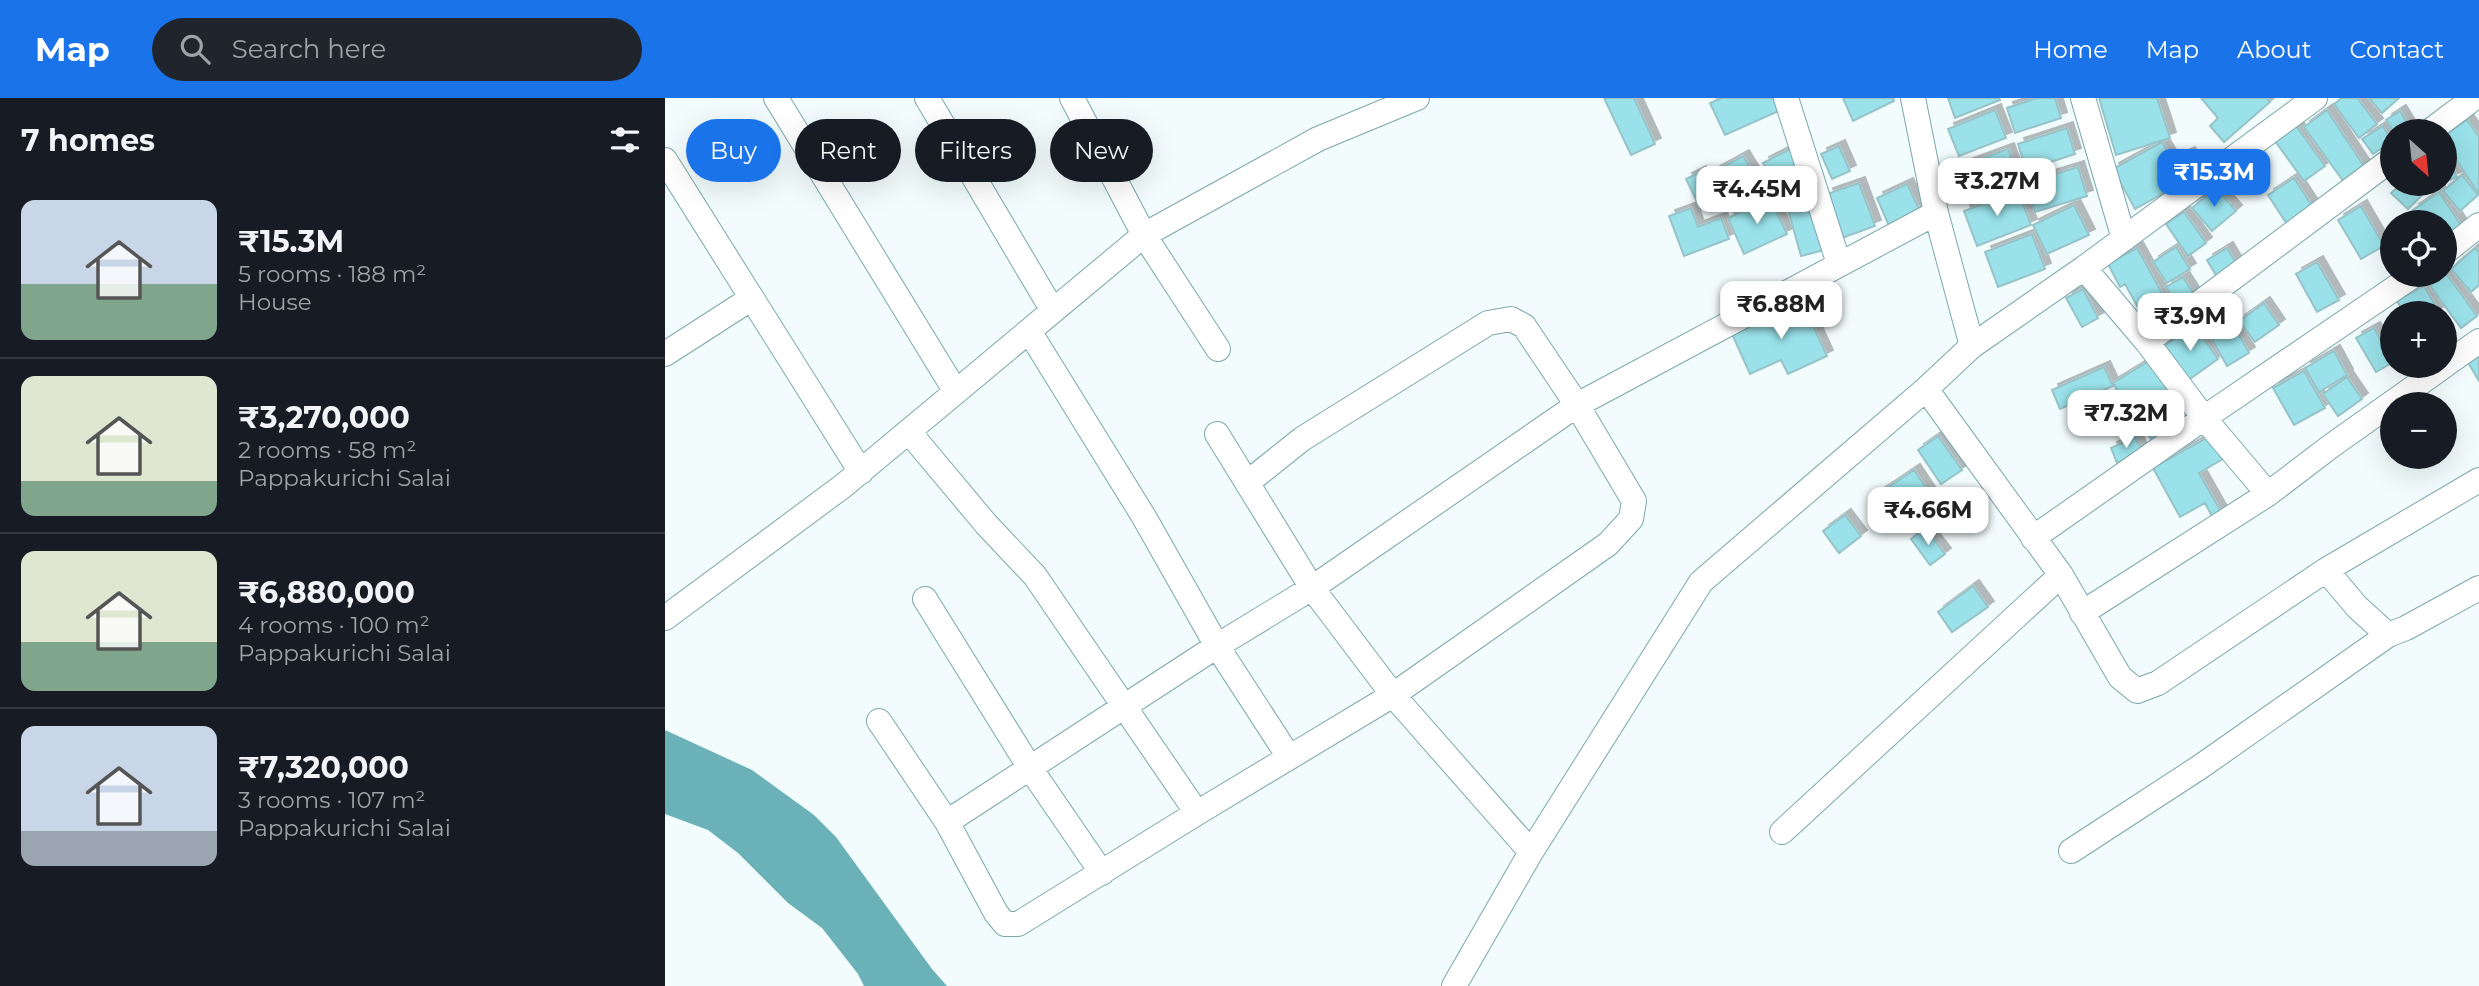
<!DOCTYPE html>
<meta charset="utf-8">
<style>
body{margin:0;font-family:Montserrat,sans-serif;background:#20242c;color:#f1f3f6;height:100vh;display:flex;flex-direction:column;font-size:26px;white-space:nowrap}
*{box-sizing:border-box;margin:0}
p{font-size:23px;color:#9ea1a6}
.icon{flex:none;width:38px;height:38px;fill:none;stroke:currentColor;stroke-width:2;stroke-linecap:round;stroke-linejoin:round}
.map{position:relative;flex:1;overflow:hidden}
.panel{display:flex;flex-direction:column;background:#171b24;width:665px}
.panel>*{flex:none}
.banner{position:absolute;left:21px;top:21px;width:665px;height:63px;display:flex;gap:14px}
.needle{width:46px;rotate:153deg}
.tools{position:absolute;left:1715px;top:21px;display:grid;gap:14px}
.tools a{display:grid;place-items:center;width:77px;height:77px;border-radius:50%;background:#171b24;box-shadow:0 7px 28px #0002;font-size:35px}
.price{position:absolute;translate:-50% -60px;padding:0 16px;border-radius:14px;background:#fff;color:#222;font-size:23px;line-height:46px;filter:drop-shadow(0 2px 4px #0008)}
.price::after{content:'';position:absolute;left:50%;top:42px;width:21px;height:16px;margin-left:-10px;background:inherit;clip-path:polygon(0 0,100% 0,50% 100%)}
.price.selected{background:#1a73e8;color:#fff}
ul{padding:0;list-style:none}
li{display:flex;align-items:center;gap:21px;height:175px;padding:0 21px}
li+li{border-top:2px solid #363941}
li span{display:grid;place-items:center;flex:none;width:196px;height:140px;border-radius:14px;color:#555}
li>.icon{margin-inline-start:auto}
span .icon{width:84px;height:84px;fill:#fffc;stroke-width:1}
li b{font-size:30px}
h2{display:flex;justify-content:space-between;align-items:center;height:84px;padding:0 21px;font-size:30px}
.chip{padding:0 24px;border-radius:32px;background:#171b24;box-shadow:0 7px 28px #0002;font-size:24px;line-height:63px}
.chip.selected{background:#1a73e8;color:#fff}
header{display:flex;align-items:center;gap:42px;box-sizing:border-box;height:98px;padding:0 35px;background:#1a73e8;color:#fff}
header strong{font-size:33px}
nav{display:flex;gap:38px;margin-inline-start:auto;font-size:24px}
.search{width:490px;height:63px;background:#20242c;display:flex;align-items:center;gap:18px;box-sizing:border-box;padding:0 24px;border-radius:38px;color:#9ea1a6;font-size:26px}
main{display:flex;flex:1;min-height:0}
.map>svg:first-child{display:block}
</style>
<header>
<strong>Map</strong>
<div class="search"><svg class="icon" aria-label="search" viewBox="0 0 24 24"><circle cx="10" cy="10" r="6"/><path d="M15 15l6 6"/></svg>Search here</div>
<nav><a>Home</a><a>Map</a><a>About</a><a>Contact</a></nav>
</header>
<main>
<section class="panel">
<h2>7 homes<svg class="icon" aria-label="filters" viewBox="0 0 24 24"><path d="M4 7h16M4 17h16"/><circle cx="9" cy="7" r="2"/><circle cx="15" cy="17" r="2"/></svg></h2>
<ul>
<li><span style="background:linear-gradient(#c9d6e8 60%,#7fa58c 0)"><svg class="icon" aria-label="home" viewBox="0 0 24 24"><path d="M3 11l9-7 9 7M6 9v11h12V9"/></svg></span><div><b>₹15.3M</b><p>5 rooms · 188 m²</p><p>House</p></div></li>
<li><span style="background:linear-gradient(#dfe7d0 75%,#7fa58c 0)"><svg class="icon" aria-label="home" viewBox="0 0 24 24"><path d="M3 11l9-7 9 7M6 9v11h12V9"/></svg></span><div><b>₹3,270,000</b><p>2 rooms · 58 m²</p><p>Pappakurichi Salai</p></div></li>
<li><span style="background:linear-gradient(#dfe7d0 65%,#7fa58c 0)"><svg class="icon" aria-label="home" viewBox="0 0 24 24"><path d="M3 11l9-7 9 7M6 9v11h12V9"/></svg></span><div><b>₹6,880,000</b><p>4 rooms · 100 m²</p><p>Pappakurichi Salai</p></div></li>
<li><span style="background:linear-gradient(#c9d6e8 75%,#9aa5b1 0)"><svg class="icon" aria-label="home" viewBox="0 0 24 24"><path d="M3 11l9-7 9 7M6 9v11h12V9"/></svg></span><div><b>₹7,320,000</b><p>3 rooms · 107 m²</p><p>Pappakurichi Salai</p></div></li>
</ul>
</section>
<div class="map">
<svg width="1814" height="888" viewBox="0 0 1814 888">
<defs>
<filter id="shadow"><feDropShadow dx="6" dy="-6" stdDeviation="0" flood-color="#0004"/></filter>
</defs>
<rect width="100%" height="100%" fill="#f3fcfd"/>
<!-- water -->
<path fill="#6bb1b8" d="M 0,632 L 87,672 L 149,717 L 171,739 L 267,871 L 282,888 L 199,888 L 193,876 L 157,830 L 123,805 L 73,755 L 43,732 L 0,716 Z"/>
<!-- building -->
<path fill="#9ae1e9" stroke="#97c3c8" stroke-width="2" filter="url(#shadow)" d="M 939,0 L 969,0 L 990,46 L 966,57 Z
M 1057,0 L 1110,0 L 1116,12 L 1060,37 L 1045,5 Z
M 1178,0 L 1228,0 L 1229,3 L 1188,23 Z
M 1283,0 L 1334,0 L 1335,2 L 1290,20 Z
M 1372,0 L 1390,0 L 1396,20 L 1350,35 L 1342,10 Z
M 1434,0 L 1492,0 L 1505,40 L 1451,57 Z
M 1536,0 L 1601,0 L 1605,4 L 1559,44 L 1545,28 L 1553,20 Z
M 1677,0 L 1692,0 L 1712,26 L 1694,40 L 1669,6 Z
M 1704,0 L 1734,0 L 1717,15 Z
M 1330,12 L 1341,40 L 1294,58 L 1283,31 Z
M 1662,12 L 1702,73 L 1681,87 L 1639,29 Z
M 1735,13 L 1747,33 L 1728,33 L 1721,22 Z
M 1802,22 L 1814,39 L 1814,96 L 1780,45 L 1780,37 Z
M 1631,28 L 1660,68 L 1639,83 L 1610,43 Z
M 1718,28 L 1727,43 L 1708,56 L 1697,41 Z
M 1402,30 L 1410,56 L 1361,72 L 1353,46 Z
M 1497,44 L 1508,63 L 1524,55 L 1535,75 L 1470,111 L 1448,71 Z
M 1174,48 L 1185,73 L 1167,81 L 1156,56 Z
M 1127,50 L 1141,75 L 1113,91 L 1098,65 Z
M 1343,51 L 1355,83 L 1306,101 L 1294,69 Z
M 1780,53 L 1792,79 L 1780,84 Z
M 1078,58 L 1090,78 L 1061,94 L 1049,74 Z
M 1413,69 L 1422,98 L 1370,114 L 1361,85 Z
M 1035,74 L 1049,103 L 1035,110 L 1021,81 Z
M 1797,77 L 1813,97 L 1795,113 L 1778,93 Z
M 1629,80 L 1651,114 L 1625,131 L 1603,97 Z
M 1194,85 L 1210,128 L 1177,140 L 1162,96 Z
M 1242,86 L 1255,113 L 1224,128 L 1212,100 Z
M 1736,86 L 1766,86 L 1767,87 L 1743,111 L 1726,95 Z
M 1142,90 L 1159,152 L 1136,158 L 1119,97 Z
M 1551,90 L 1571,113 L 1547,133 L 1527,110 Z
M 1353,93 L 1366,127 L 1312,148 L 1299,113 Z
M 1774,94 L 1797,129 L 1780,140 L 1780,124 L 1756,124 L 1748,112 Z
M 1105,100 L 1122,136 L 1079,156 L 1063,120 Z
M 1409,107 L 1424,137 L 1382,156 L 1368,127 Z
M 1696,108 L 1719,148 L 1696,161 L 1673,122 Z
M 1026,110 L 1033,129 L 1056,120 L 1064,141 L 1019,158 L 1004,118 Z
M 1519,114 L 1541,145 L 1523,158 L 1501,126 Z
M 1367,136 L 1380,171 L 1333,189 L 1320,154 Z
M 1511,149 L 1525,171 L 1502,185 L 1488,164 Z
M 1472,150 L 1508,215 L 1483,228 L 1460,186 L 1455,189 L 1443,166 Z
M 1562,150 L 1575,172 L 1555,184 L 1542,162 Z
M 1810,150 L 1814,154 L 1814,187 L 1806,194 L 1786,171 Z
M 1652,164 L 1674,202 L 1652,214 L 1631,176 Z
M 1780,174 L 1812,218 L 1796,230 L 1760,181 L 1766,177 L 1780,177 Z
M 1518,179 L 1528,195 L 1511,205 L 1501,189 Z
M 1759,188 L 1775,215 L 1739,215 L 1732,203 Z
M 1418,191 L 1433,220 L 1417,229 L 1401,200 Z
M 1137,204 L 1162,258 L 1123,276 L 1116,262 L 1085,276 L 1067,236 Z
M 1599,205 L 1614,227 L 1590,244 L 1574,223 Z
M 1560,211 L 1584,255 L 1562,268 L 1537,223 Z
M 1529,227 L 1553,261 L 1522,283 L 1498,249 Z
M 1709,230 L 1727,261 L 1727,265 L 1711,274 L 1691,240 Z
M 1669,253 L 1682,277 L 1654,294 L 1640,270 Z
M 1814,254 L 1814,283 L 1801,261 Z
M 1489,260 L 1527,326 L 1490,348 L 1468,311 L 1464,313 L 1448,285 Z
M 1439,269 L 1448,288 L 1395,311 L 1387,292 Z
M 1639,273 L 1660,310 L 1629,327 L 1608,290 Z
M 1682,279 L 1697,301 L 1673,318 L 1658,296 Z
M 1273,338 L 1297,372 L 1276,386 L 1253,352 Z
M 1545,338 L 1558,361 L 1534,375 L 1560,421 L 1551,426 L 1540,405 L 1515,419 L 1488,370 Z
M 1470,339 L 1477,354 L 1452,365 L 1446,350 Z
M 1249,372 L 1265,396 L 1225,422 L 1210,398 Z
M 1180,417 L 1196,438 L 1174,455 L 1158,433 Z
M 1260,430 L 1280,456 L 1265,467 L 1246,441 Z
M 1308,488 L 1323,509 L 1287,534 L 1273,514 Z"/>
<g fill="none" stroke-linecap="round" stroke-linejoin="round">
<!-- street casing -->
<g stroke="#7ca7ab" stroke-width="26">
<path id="street" d="M 111,0 L 291,294
M 262,0 L 388,213
M 407,0 L 479,137 L 553,251
M 1121,0 L 1174,166
M 1248,0 L 1271,115 L 1307,248
M 1418,0 L 1459,141
M 1765,33 L 1809,0
M 0,62 L 196,374
M 1780,154 L 1814,127
M 1419,170 L 1482,244 L 1539,320 L 1749,177
M 364,233 L 479,419 L 552,548 L 624,659
M 1482,244 L 1727,61
M 0,256 L 87,200
M 1780,267 L 1814,243
M 1261,291 L 1396,477 L 1455,579 L 1472,593 L 1493,585 L 1661,472 L 1814,382
M 244,334 L 321,426 L 370,478 L 532,715
M 552,336 L 647,490 L 728,597 L 866,754
M 1368,440 L 1539,320 L 1603,396 L 1666,348 L 1779,268
M 1661,472 L 1692,509 L 1723,537 L 1741,530 L 1814,490
M 260,501 L 365,670 L 437,775
M 1417,515 L 1603,396
M 0,520 L 178,388 L 479,137 L 653,41 L 752,0
M 214,623 L 282,724 L 331,815 L 340,826 L 353,826 L 532,715 L 728,597 L 943,446 L 966,421 L 969,403 L 912,307 L 859,228 L 846,221 L 823,225 L 637,341 L 582,385
M 282,724 L 552,548 L 647,490 L 912,307 L 1271,115
M 1117,734 L 1396,477
M 1406,753 L 1535,669 L 1723,537
M 789,888 L 866,754 L 1036,484 L 1261,291 L 1307,248 L 1419,170 L 1650,0"/>
</g>
<!-- street -->
<use href="#street" stroke="#fff" stroke-width="24"/>
</g>
</svg>
<div class="tools">
<a><svg class="needle" viewBox="-14 -14 28 28"><path d="M0-13l5 13h-10z" fill="#e53935"/><path d="M0 13l5-13h-10z" fill="#9ea1a6"/></svg></a>
<a><svg class="icon" aria-label="locate" viewBox="0 0 24 24"><circle cx="12" cy="12" r="6"/><path d="M12 2v4M12 18v4M2 12h4M18 12h4"/></svg></a>
<a>+</a>
<a>−</a>
</div>
<b class="price selected" style="left:1549px;top:111px">₹15.3M</b>
<b class="price" style="left:1332px;top:120px">₹3.27M</b>
<b class="price" style="left:1092px;top:128px">₹4.45M</b>
<b class="price" style="left:1116px;top:243px">₹6.88M</b>
<b class="price" style="left:1525px;top:255px">₹3.9M</b>
<b class="price" style="left:1461px;top:352px">₹7.32M</b>
<b class="price" style="left:1263px;top:449px">₹4.66M</b>
<div class="banner">
<a class="chip selected">Buy</a>
<a class="chip">Rent</a>
<a class="chip">Filters</a>
<a class="chip">New</a>
</div>
</div>
</main>
